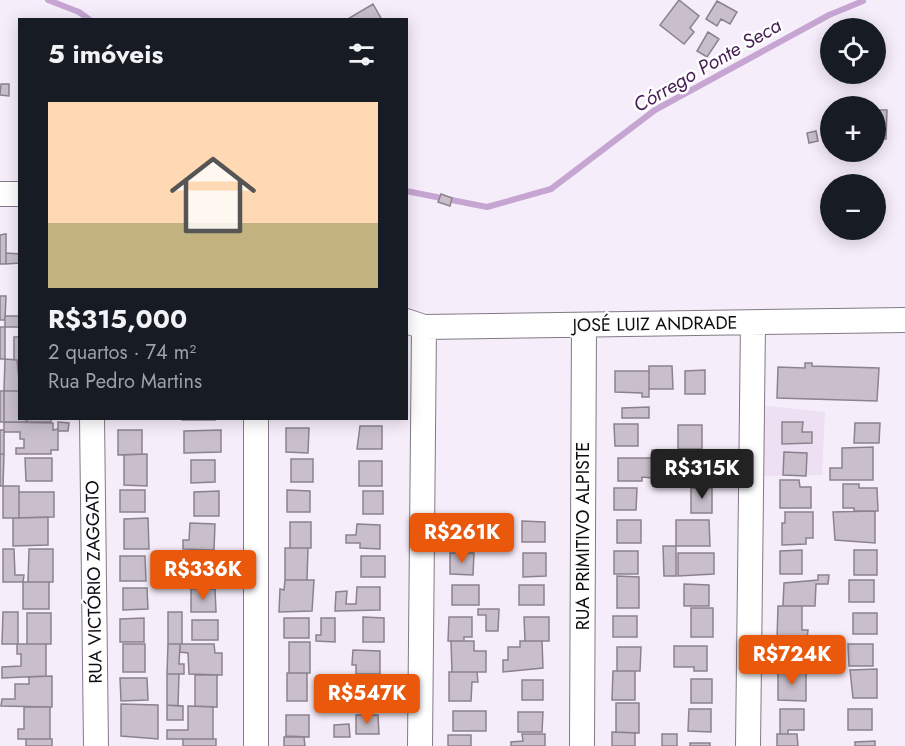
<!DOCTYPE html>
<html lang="pt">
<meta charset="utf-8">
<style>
body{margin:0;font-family:Jost,sans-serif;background:#242831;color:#f1f3f6;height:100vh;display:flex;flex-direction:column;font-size:22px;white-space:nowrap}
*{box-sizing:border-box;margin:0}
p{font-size:20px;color:#9ea1a6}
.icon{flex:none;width:33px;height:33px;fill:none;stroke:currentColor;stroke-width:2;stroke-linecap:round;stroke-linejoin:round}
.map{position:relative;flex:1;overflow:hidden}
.panel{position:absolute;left:18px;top:18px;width:390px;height:402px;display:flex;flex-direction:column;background:#171b24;border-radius:0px;box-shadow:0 3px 15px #0003}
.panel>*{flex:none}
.controls{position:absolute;left:820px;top:18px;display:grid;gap:12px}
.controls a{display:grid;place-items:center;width:66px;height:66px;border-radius:50%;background:#171b24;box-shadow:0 3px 15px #0003;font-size:30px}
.price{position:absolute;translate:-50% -51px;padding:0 14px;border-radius:6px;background:#ea580c;color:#fff;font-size:20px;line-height:39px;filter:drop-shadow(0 2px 3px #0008)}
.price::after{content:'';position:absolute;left:50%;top:36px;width:18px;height:14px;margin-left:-9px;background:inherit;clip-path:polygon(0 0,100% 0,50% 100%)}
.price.selected{background:#222;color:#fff}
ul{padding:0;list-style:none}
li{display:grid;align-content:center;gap:12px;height:318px;padding:0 30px}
li span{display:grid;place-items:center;height:186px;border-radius:0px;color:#555}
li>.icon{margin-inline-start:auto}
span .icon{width:108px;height:108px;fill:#fffc;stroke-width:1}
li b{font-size:26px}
h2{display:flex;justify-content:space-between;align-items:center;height:72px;padding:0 30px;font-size:26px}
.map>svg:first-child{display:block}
</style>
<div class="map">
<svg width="905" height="746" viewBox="0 0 905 746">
<rect width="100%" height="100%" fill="#f6edfa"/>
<!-- built -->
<path fill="#ede0f3" d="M 757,405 L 825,412 L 822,475 L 760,476 Z"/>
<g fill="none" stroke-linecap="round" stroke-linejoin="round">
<!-- stream -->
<path stroke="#c6a5d2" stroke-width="6" d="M 48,0 L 79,12 L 90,20
M 406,191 L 487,207 L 551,189 L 655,110 L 829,15 L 863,1"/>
</g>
<!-- building -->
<path fill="#c8bfcb" stroke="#8b828e" stroke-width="1.5" d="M 679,0 L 699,16 L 690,28 L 694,32 L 684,44 L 660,25 Z
M 717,1 L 737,12 L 730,24 L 721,19 L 717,26 L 706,19 Z
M 373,4 L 382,20 L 346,20 Z
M 708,32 L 719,39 L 707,57 L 697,51 Z
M 1,84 L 9,84 L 9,96 L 0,95 Z
M 876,110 L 887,110 L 886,139 L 876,139 Z
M 816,131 L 818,141 L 809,143 L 807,133 Z
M 441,194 L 452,198 L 450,206 L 438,202 Z
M 6,234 L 6,264 L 0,264 L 0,235 Z
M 6,253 L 20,254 L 20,263 L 6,264 Z
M 0,296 L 6,296 L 5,320 L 0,320 Z
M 5,316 L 20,316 L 20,327 L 5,327 Z
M 0,327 L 5,327 L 5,359 L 0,359 Z
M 14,337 L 20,337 L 20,360 L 14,360 Z
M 5,359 L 17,360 L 20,391 L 4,391 Z
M 805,363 L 812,363 L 812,366 L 879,368 L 877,401 L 777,398 L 778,367 L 805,368 Z
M 649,366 L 672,366 L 673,389 L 649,389 Z
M 705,370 L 705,394 L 685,394 L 685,371 Z
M 615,371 L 649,371 L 649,397 L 642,397 L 642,393 L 615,392 Z
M 0,391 L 4,391 L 4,422 L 0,422 Z
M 4,391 L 20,391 L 20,418 L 26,418 L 26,422 L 4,422 Z
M 649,407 L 649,418 L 622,418 L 622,408 Z
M 27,418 L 51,418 L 51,422 L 27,422 Z
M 182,418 L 215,418 L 215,420 L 182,420 Z
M 4,422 L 53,423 L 53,430 L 58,429 L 58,450 L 51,450 L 51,454 L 16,454 L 16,448 L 24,448 L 24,439 L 20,439 L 20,432 L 4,432 Z
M 58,422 L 69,423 L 68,431 L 58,431 Z
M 782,422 L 803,422 L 802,432 L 812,432 L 812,443 L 782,444 Z
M 855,423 L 880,423 L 879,443 L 854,443 Z
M 614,424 L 638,424 L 638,446 L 615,446 Z
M 678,425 L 702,425 L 702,449 L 678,449 Z
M 360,426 L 382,426 L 382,449 L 357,449 Z
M 286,428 L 309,428 L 308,453 L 286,452 Z
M 0,430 L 4,430 L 4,454 L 0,454 Z
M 118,430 L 142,430 L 142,454 L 118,455 Z
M 221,430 L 221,452 L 184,453 L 184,431 Z
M 873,447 L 873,480 L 830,480 L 830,468 L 842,468 L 842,448 Z
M 652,450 L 665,450 L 665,482 L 652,481 Z
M 784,452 L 807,453 L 806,476 L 783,475 Z
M 0,454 L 4,454 L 3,486 L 0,486 Z
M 147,454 L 147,486 L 124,485 L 124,455 Z
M 687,455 L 710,455 L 711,478 L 687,478 Z
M 25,458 L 52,458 L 52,481 L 26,481 Z
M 618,458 L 652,458 L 652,478 L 642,477 L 642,481 L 618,481 Z
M 291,459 L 313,459 L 313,482 L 291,482 Z
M 191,460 L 215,460 L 215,482 L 191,483 Z
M 359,461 L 382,461 L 382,486 L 359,486 Z
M 780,480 L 799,480 L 800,487 L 811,487 L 811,508 L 780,508 Z
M 843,484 L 859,484 L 859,488 L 877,488 L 878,511 L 854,511 L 854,508 L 843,508 Z
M 3,486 L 19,486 L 19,518 L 3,518 Z
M 614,488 L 637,488 L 636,510 L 614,510 Z
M 691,488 L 712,488 L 712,513 L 691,513 Z
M 120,490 L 145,490 L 145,512 L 120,512 Z
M 287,490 L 310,491 L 310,512 L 287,512 Z
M 219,491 L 219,516 L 194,516 L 194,492 Z
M 363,491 L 383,491 L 383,514 L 363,514 Z
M 19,492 L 54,492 L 54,517 L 19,518 Z
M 875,511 L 875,543 L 835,540 L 833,512 Z
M 785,512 L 813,512 L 813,538 L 806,538 L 806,544 L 782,545 L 782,523 L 785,523 Z
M 48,517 L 48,545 L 13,546 L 13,518 Z
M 148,518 L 149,549 L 124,549 L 124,519 Z
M 617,520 L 641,520 L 641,543 L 617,543 Z
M 676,520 L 709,520 L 710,546 L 676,546 Z
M 522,521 L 545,522 L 545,542 L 522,542 Z
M 290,522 L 311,522 L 311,548 L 290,548 Z
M 453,522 L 477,522 L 477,542 L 453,542 Z
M 190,523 L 215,524 L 214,550 L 183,549 L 183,540 L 189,540 Z
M 357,524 L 380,525 L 380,549 L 360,548 L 360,543 L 346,543 L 346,535 L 356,535 Z
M 663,546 L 676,546 L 676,576 L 664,576 Z
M 285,548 L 308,548 L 307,580 L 285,580 Z
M 3,549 L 14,549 L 15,575 L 24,575 L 23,582 L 3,582 Z
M 29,549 L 53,549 L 53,582 L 28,582 Z
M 802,550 L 802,574 L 780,574 L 780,551 Z
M 854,550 L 877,550 L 877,575 L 854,575 Z
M 614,551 L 638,551 L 638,574 L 614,574 Z
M 450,553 L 474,553 L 473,575 L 450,574 Z
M 523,553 L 546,553 L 546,576 L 523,577 Z
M 678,553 L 714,553 L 714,574 L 678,576 Z
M 120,556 L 145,556 L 146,581 L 120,581 Z
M 361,556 L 385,556 L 385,577 L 361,577 Z
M 191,558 L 218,558 L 218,581 L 169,581 L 168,573 L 191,573 Z
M 818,575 L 829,575 L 828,584 L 816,584 L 815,606 L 783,606 L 784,583 L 818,580 Z
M 617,576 L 639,577 L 639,608 L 617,608 Z
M 285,580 L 314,580 L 312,611 L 279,612 L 280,589 L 284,590 Z
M 849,580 L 874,580 L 874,602 L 849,602 Z
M 23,582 L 49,582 L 49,609 L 23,609 Z
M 684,584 L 709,585 L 709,606 L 684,606 Z
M 452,585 L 479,585 L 479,605 L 452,605 Z
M 519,585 L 544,585 L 544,605 L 519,605 Z
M 357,587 L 380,587 L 380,610 L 335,611 L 336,592 L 347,591 L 346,604 L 356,604 Z
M 123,588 L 147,588 L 148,609 L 123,610 Z
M 191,589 L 215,589 L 216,612 L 191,612 Z
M 778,606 L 802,606 L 802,630 L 808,630 L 807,639 L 777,639 Z
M 691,608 L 713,608 L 713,637 L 691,637 Z
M 478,609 L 499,609 L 498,631 L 486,631 L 486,615 L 478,615 Z
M 3,612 L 18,612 L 18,644 L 2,644 Z
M 168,612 L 182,612 L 182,644 L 168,644 Z
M 27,613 L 51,613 L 51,644 L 27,644 Z
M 853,613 L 877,613 L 877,634 L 853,634 Z
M 613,616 L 637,616 L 637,637 L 613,637 Z
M 363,617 L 384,618 L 384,642 L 363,642 Z
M 449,617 L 472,617 L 472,637 L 464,637 L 464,641 L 448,641 Z
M 524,617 L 549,617 L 549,641 L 525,641 Z
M 144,618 L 144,642 L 120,642 L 120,619 Z
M 284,618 L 309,618 L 309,638 L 284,638 Z
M 321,618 L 335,618 L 335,642 L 316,641 L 316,635 L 321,635 Z
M 192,620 L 218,620 L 218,640 L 192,640 Z
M 451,641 L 474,641 L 474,651 L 486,651 L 486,672 L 452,672 Z
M 520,641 L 542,641 L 543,668 L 503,672 L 503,660 L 508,660 L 508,647 L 520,647 Z
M 289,642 L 310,642 L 310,673 L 289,673 Z
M 17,644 L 46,644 L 46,676 L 2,678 L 2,667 L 21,666 L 21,654 L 17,654 Z
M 123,644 L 145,644 L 145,672 L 123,672 Z
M 168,644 L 180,644 L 179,664 L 184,664 L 184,674 L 167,674 Z
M 180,644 L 214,644 L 215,653 L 222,653 L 222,675 L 189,674 L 188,653 L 180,652 Z
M 780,644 L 815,644 L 814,670 L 802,670 L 802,666 L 779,665 Z
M 848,644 L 873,644 L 873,666 L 849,666 Z
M 674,646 L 707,646 L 707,671 L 694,671 L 694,667 L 674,667 Z
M 617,647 L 641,647 L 640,671 L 617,671 Z
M 353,650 L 380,651 L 380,674 L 356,674 L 356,665 L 352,665 Z
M 877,669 L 877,698 L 853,698 L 850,670 Z
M 806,670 L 806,701 L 778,700 L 778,671 Z
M 613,671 L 635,671 L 635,700 L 612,700 Z
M 449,672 L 477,672 L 478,682 L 472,682 L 471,701 L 449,701 Z
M 287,673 L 307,673 L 307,701 L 287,701 Z
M 167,674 L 179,674 L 178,706 L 167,705 Z
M 195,675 L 217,675 L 217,707 L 195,706 Z
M 52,676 L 52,707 L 1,706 L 2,699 L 15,699 L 15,684 L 29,684 L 29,677 Z
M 120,678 L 147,678 L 148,700 L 121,701 Z
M 691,679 L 712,679 L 712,703 L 691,703 Z
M 346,680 L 382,680 L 382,703 L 346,703 Z
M 522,680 L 543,680 L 543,700 L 522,700 Z
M 616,703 L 639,703 L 639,733 L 616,732 Z
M 121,704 L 158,705 L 158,739 L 121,736 Z
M 167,705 L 183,706 L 183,720 L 167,720 Z
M 188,706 L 213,707 L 213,739 L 167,739 L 167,730 L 188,730 Z
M 24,707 L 50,707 L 50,739 L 18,739 L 18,729 L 24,729 Z
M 689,709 L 711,709 L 711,732 L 688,731 Z
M 780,709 L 804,709 L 804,730 L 788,730 L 788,734 L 780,734 Z
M 848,709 L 872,709 L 872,730 L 848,730 Z
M 453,711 L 486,711 L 486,731 L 453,731 Z
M 518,712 L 543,712 L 542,732 L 518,732 Z
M 286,715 L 309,715 L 309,737 L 286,736 Z
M 356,715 L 378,715 L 379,734 L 356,734 Z
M 349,724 L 350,737 L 334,737 L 334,725 Z
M 612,732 L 635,733 L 635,746 L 612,746 Z
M 522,734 L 545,734 L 545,746 L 511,746 L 511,742 L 523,741 Z
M 662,734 L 677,734 L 677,746 L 662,746 Z
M 777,734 L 797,734 L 798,746 L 777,746 Z
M 448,735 L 471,735 L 471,746 L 448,746 Z
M 284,737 L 304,737 L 305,746 L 284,746 Z
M 26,739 L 52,739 L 52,746 L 26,746 Z
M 183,739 L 216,739 L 216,746 L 183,746 Z
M 875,741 L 875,746 L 855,746 L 855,742 Z
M 690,743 L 710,743 L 710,746 L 690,746 Z"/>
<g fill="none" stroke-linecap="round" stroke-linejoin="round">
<!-- street casing -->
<g stroke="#827a85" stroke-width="26">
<path id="street" d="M 0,194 L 20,194
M 406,321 L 424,327 L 905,320
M 92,418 L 96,746
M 256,418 L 256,746
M 420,746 L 424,327
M 582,746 L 584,325
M 748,746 L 753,323"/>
</g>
<!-- street -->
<use href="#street" stroke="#fff" stroke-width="24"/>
</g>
<g text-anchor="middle" stroke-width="5" stroke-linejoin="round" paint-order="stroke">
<!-- street labels -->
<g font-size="18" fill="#0f0c11" stroke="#fefefe">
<text transform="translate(655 324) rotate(-1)" y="6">JOSÉ LUIZ ANDRADE</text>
<text transform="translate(583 536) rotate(-90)" y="6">RUA PRIMITIVO ALPISTE</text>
<text transform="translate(94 582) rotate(-91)" y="6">RUA VICTÓRIO ZAGGATO</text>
</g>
<!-- water labels -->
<g font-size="20" font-style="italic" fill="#461d54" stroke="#fefefe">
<text transform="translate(707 65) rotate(-30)" y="7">Córrego Ponte Seca</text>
</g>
</g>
</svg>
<div class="controls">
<a><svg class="icon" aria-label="locate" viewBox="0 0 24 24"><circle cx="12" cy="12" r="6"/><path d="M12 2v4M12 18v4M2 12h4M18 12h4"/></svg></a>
<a>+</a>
<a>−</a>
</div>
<b class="price selected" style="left:702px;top:500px">R$315K</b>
<b class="price" style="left:462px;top:564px">R$261K</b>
<b class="price" style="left:203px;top:601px">R$336K</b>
<b class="price" style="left:792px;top:686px">R$724K</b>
<b class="price" style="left:367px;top:725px">R$547K</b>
<section class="panel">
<h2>5 imóveis<svg class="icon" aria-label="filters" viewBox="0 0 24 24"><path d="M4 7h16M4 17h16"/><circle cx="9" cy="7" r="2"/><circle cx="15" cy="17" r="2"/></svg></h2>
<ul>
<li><span style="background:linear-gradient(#ffd9b3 65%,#c2b280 0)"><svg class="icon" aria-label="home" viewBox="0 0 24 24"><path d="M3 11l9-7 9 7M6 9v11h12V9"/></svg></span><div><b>R$315,000</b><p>2 quartos · 74 m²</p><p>Rua Pedro Martins</p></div></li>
</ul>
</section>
</div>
